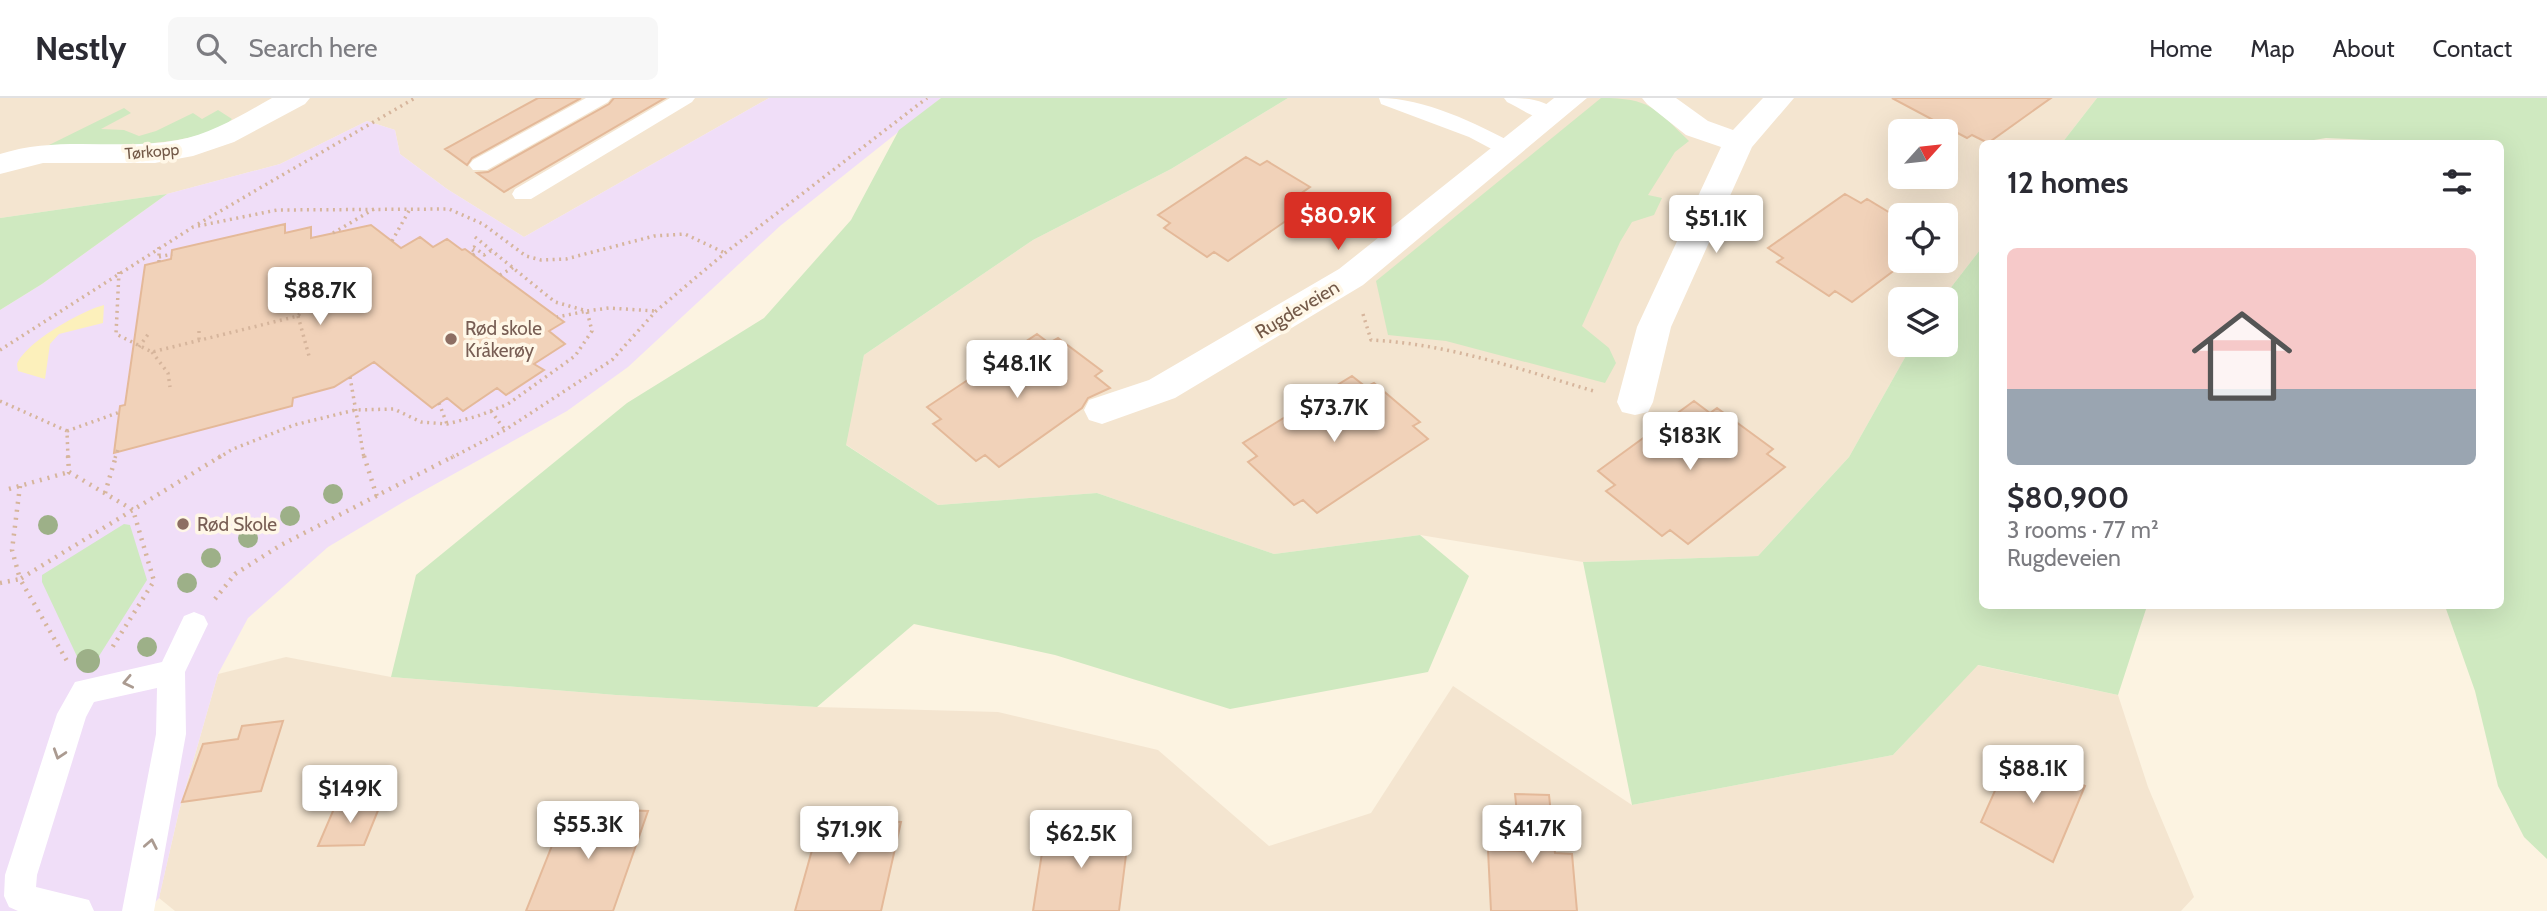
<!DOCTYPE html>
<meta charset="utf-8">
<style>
body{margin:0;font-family:Cabin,sans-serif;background:#f7f7f7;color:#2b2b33;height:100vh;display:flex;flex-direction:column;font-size:26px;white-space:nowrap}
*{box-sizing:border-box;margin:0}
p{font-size:23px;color:#7c7c81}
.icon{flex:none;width:38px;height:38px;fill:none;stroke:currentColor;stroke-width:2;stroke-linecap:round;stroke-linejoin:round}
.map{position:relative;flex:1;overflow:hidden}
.details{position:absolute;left:1979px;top:42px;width:525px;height:469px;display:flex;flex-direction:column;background:#fff;border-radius:10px;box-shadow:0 7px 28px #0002}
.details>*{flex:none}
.needle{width:46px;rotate:63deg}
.fabs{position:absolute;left:1888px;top:21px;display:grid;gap:14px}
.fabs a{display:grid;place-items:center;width:70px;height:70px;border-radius:10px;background:#fff;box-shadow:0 7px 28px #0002;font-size:35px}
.price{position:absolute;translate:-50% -60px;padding:0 16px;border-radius:7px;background:#fff;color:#222;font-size:23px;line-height:46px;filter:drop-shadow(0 2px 4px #0008)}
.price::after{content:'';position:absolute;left:50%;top:42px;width:21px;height:16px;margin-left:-10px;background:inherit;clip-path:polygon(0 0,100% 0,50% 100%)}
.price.selected{background:#d93025;color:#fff}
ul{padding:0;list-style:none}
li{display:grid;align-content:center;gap:14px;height:371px;padding:0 28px}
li+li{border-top:2px solid #e1e1e2}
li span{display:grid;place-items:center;height:217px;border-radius:10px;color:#555}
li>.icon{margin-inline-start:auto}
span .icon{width:126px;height:126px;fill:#fffc;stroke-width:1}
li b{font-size:30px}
h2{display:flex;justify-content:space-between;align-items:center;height:84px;padding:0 28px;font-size:30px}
header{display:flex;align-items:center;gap:42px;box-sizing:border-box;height:98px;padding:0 35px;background:#fff;border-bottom:2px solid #e1e1e2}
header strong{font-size:33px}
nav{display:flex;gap:38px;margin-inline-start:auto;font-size:24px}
.search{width:490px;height:63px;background:#f7f7f7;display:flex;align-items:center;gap:18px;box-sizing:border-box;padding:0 24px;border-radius:10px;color:#7c7c81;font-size:26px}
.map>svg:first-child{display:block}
</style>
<header>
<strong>Nestly</strong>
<div class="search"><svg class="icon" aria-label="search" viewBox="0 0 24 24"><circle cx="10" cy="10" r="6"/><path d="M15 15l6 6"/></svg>Search here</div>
<nav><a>Home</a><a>Map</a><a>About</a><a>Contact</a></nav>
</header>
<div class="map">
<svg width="2547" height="813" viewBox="0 0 2547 813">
<rect width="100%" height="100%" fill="#fcf3e1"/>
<!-- residential -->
<path fill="#f4e5d0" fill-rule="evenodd" d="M 0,0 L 769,0 L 524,139 L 447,91 L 400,56 L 395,32 L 367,23 L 280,66 L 167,96 L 0,120 Z
M 1288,0 L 2097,0 L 2062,45 L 1983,46 L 1983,148 L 1942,201 L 1900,201 L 1900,247 L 1912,247 L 1849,359 L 1758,458 L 1583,464 L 1420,437 L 1274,456 L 1097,395 L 938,407 L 845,346 L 864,257 L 1033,142 L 1171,71 ZM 1900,33 L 1946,33 L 1946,79 L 1900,79 ZM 1900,117 L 1946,117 L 1946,163 L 1900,163 Z
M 286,559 L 391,579 L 616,597 L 817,609 L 998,614 L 1158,652 L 1269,748 L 1371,715 L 1453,588 L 1632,707 L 1893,657 L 1977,567 L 2118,597 L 2148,689 L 2194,799 L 2181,813 L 175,813 L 159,800 L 179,713 L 218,576 Z"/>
<!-- education -->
<path fill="#f0def8" d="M 769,0 L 941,0 L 780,128 L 628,269 L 567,313 L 405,403 L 328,449 L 248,520 L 218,576 L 179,713 L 159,800 L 147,813 L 0,813 L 0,212 L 42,186 L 167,96 L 280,66 L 367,23 L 395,32 L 400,56 L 447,91 L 524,139 Z"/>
<!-- green -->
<path fill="#cfe9c0" d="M 941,0 L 1288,0 L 1171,71 L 1033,142 L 864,257 L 846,347 L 938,407 L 1097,395 L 1274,456 L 1420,437 L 1469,478 L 1428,574 L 1230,611 L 1055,557 L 914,526 L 817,609 L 616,597 L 391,579 L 416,477 L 627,305 L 764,220 L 851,122 L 899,32 Z
M 1601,0 C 1650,0 1655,10 1689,43 L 1675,54 L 1648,97 L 1662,100 L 1654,117 L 1632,124 L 1620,144 L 1582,228 L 1609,250 L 1616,265 L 1605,285 L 1446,243 L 1388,237 L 1376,183 Z
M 2097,0 L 2547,0 L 2547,761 L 2524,739 L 2498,688 L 2475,593 L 2445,508 L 2501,508 L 2501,46 L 2372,46 L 2372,42 L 2326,40 L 2290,46 L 2062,45 Z
M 124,10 L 131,15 L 101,31 L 124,32 L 139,38 L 156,33 L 193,15 L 202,21 L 218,12 L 232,21 C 204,51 88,48 47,48 Z
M 167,96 L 42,186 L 0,212 L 0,120 Z
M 1983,148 L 1983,508 L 2147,508 L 2118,597 L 1978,567 L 1893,657 L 1632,707 L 1583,464 L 1758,458 L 1849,359 L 1912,247 L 1946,247 L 1946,201 L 1942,201 Z
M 124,426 L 130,427 L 147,482 L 94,566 L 81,567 L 42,484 L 42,477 Z"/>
<!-- sand -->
<path fill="#fcf0bb" d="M 104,207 L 103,225 L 59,236 L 50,246 L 45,281 L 18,273 L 17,266 C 26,244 81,213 104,207 Z"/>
<!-- building -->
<path fill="#f1d2b9" stroke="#e4b999" stroke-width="2" d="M 538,0 L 581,0 L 472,60 L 467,67 L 445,51 Z
M 614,0 L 665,0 L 504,94 L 477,75 L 488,74 L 609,6 Z
M 1892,0 L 2051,0 L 1988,45 L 1972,37 L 1967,40 Z
M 1246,59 L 1260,67 L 1267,63 L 1310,89 L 1303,94 L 1316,102 L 1228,163 L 1214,154 L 1207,159 L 1164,130 L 1170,125 L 1158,117 Z
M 1845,96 L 1861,105 L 1867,101 L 1900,121 L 1900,168 L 1852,204 L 1835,193 L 1829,198 L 1777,164 L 1783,160 L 1768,150 Z
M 285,126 L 285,135 L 311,129 L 311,140 L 371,127 L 401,150 L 420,139 L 433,149 L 447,141 L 462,152 L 465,151 L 564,224 L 549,233 L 565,246 L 534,266 L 544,272 L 506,297 L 497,290 L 463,313 L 447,300 L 432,310 L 374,264 L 334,289 L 293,300 L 292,308 L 114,355 L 120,308 L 125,307 L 145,167 L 171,161 L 172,152 Z
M 1037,236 L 1049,245 L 1058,240 L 1102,273 L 1095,278 L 1110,290 L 1088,300 L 1082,310 L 999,369 L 985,357 L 976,363 L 933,326 L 941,321 L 927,309 Z
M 1352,278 L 1366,289 L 1374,285 L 1420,324 L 1413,328 L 1428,341 L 1317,415 L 1303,402 L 1294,407 L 1248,364 L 1257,358 L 1243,345 Z
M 1694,303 L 1710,315 L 1717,310 L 1773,351 L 1767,356 L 1785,369 L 1688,446 L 1670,432 L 1662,438 L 1606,393 L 1615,387 L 1598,373 Z
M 283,623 L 261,693 L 182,704 L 203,646 L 238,641 L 242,628 Z
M 2014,650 L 2085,688 L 2053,764 L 1981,724 Z
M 1515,696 L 1549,697 L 1555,755 L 1572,756 L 1577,813 L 1491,813 L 1488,752 L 1521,753 Z
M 381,705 L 364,747 L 318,748 L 336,706 Z
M 567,710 L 648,713 L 613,813 L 526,813 Z
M 821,720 L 901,724 L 881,813 L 795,813 Z
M 1046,729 L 1129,733 L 1119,813 L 1033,813 Z"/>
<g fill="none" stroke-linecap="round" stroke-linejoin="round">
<!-- path-far1 -->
<path stroke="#d6b59c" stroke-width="3.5" stroke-dasharray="2 4.5" stroke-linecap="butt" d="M 198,126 L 415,0
M 333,135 L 374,111
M 475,139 L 555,204 L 587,213 L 609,210 L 655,213
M 392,143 L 410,111
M 159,149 L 159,164
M 473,157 L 476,155 L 471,151 L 474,149 L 484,157 L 492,152
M 159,159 L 172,156
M 119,174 L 116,236 L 152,254 L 298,218 L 309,203 L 309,197
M 500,177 L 514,169
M 309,203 L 319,198
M 1363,216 L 1371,242 C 1450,246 1522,272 1597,294
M 298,218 L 309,258
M 199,233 L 199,242
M 139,249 L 149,235
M 0,252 L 193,129 L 277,112 L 449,111 L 483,126 L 526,158 L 541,162 L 566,161 L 654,138 L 685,136 L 725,155
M 152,254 L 168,275 L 170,289
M 350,279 L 364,360
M 0,303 L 67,333 L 68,360
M 439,305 L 447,326
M 491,313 L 505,332
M 67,333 L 120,314
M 115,360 L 118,351
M 218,360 L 233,351 L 294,327 L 355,312 L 394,311 L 421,324 L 447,326 L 478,318 L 508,306 L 575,258 L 592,233 L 587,213 L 557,219
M 451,360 L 505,332 L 612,262 L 656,213 L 725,155 L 927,0"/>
<!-- path -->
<path stroke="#d6b59c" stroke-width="4.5" stroke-dasharray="2 6" stroke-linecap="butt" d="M 68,358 L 69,374 L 133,412 L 154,483 L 110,553
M 364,358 L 377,399
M 20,388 L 12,452 L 20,481 L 221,358
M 9,391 L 69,374
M 105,395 L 116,358
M 0,485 L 20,481 L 67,563
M 215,501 L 235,476 L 281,447 L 454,358"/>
<!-- lane -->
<path fill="#fff" fill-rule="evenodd" d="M 586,0 L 611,0 L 608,4 L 487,72 L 473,72 L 469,67 L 473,62 Z
M 670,0 L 695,0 L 692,4 L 531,101 L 515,101 L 512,96 L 515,91 Z
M 1379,0 C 1425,0 1475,25 1515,46 L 1518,51 L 1515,56 L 1501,56 L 1469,39 L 1381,6 Z
M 1504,0 C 1523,0 1547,0 1560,17 L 1557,21 C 1541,26 1522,11 1507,4 Z
M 194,514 L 204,518 L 208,526 L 185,574 L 186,636 L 154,813 L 122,813 L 156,636 L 157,590 L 94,604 L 86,619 L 37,777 L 36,789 L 89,802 L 94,813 L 18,813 L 9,809 L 4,798 L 5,777 L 57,616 L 75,584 L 162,564 L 184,518 Z"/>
<!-- street -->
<path fill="#fff" fill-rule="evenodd" d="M 272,0 L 310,0 L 305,6 L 234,44 L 193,58 L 155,65 L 43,65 L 0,76 L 0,56 C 59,37 119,53 178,42 C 212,36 243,16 272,0 Z
M 1554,0 L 1587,0 L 1363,187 L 1175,300 L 1102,326 L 1089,322 L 1084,312 L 1089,302 L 1149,282 L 1339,171 Z
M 1642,0 L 1676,0 L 1708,23 L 1733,32 L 1763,0 L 1794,0 L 1752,49 L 1671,229 L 1653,304 L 1648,314 L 1635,317 L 1622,314 L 1617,304 L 1637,229 L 1721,49 L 1686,37 L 1647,6 Z"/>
</g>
<!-- trees -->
<g fill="#9db088">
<circle cx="333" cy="396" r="10"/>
<circle cx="290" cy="418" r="10"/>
<circle cx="48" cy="427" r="10"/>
<circle cx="248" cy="440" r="10"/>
<circle cx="211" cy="460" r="10"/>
<circle cx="187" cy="485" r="10"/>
<circle cx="147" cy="549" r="10"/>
<circle cx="88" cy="563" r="12"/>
</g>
<!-- one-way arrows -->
<defs><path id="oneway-chevron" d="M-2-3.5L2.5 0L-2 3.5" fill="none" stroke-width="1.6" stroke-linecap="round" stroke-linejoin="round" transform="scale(1.75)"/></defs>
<g stroke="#ab9b91">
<use href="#oneway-chevron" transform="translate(128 584) rotate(168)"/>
<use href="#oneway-chevron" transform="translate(59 656) rotate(108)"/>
<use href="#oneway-chevron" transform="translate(151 746) rotate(-79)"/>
</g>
<!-- markers -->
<g fill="#8d6e63" stroke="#fff7e7" stroke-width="2.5">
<circle cx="451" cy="241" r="7"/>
<circle cx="183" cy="426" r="7"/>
</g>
<g text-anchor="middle" stroke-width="7" stroke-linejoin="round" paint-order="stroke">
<!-- far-street labels -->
<g font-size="16" fill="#735948" stroke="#fff7e7">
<text transform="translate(152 53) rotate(-5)" y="6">Tørkopp</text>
</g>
<!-- street labels -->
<g font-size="19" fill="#735948" stroke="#fff7e7">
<text transform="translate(1297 211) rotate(-31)" y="7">Rugdeveien</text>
</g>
<!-- education labels -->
<g font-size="19" fill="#785e54" stroke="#fff7e7" text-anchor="start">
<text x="465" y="237">Rød skole<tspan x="465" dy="22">Kråkerøy</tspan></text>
<text x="197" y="433">Rød Skole</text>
</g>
</g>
</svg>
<div class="fabs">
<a><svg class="needle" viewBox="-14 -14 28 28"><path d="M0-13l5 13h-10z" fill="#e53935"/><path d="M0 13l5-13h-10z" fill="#7c7c81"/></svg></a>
<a><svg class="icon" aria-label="locate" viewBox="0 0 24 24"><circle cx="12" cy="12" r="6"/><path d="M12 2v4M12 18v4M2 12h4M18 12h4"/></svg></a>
<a><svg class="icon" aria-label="layers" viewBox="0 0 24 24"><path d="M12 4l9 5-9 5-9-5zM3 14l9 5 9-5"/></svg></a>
</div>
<b class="price selected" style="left:1338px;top:154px">$80.9K</b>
<b class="price" style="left:1716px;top:157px">$51.1K</b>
<b class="price" style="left:320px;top:229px">$88.7K</b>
<b class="price" style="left:1017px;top:302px">$48.1K</b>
<b class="price" style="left:1334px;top:346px">$73.7K</b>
<b class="price" style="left:1690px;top:374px">$183K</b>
<b class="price" style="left:2033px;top:707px">$88.1K</b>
<b class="price" style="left:350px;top:727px">$149K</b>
<b class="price" style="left:588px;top:763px">$55.3K</b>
<b class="price" style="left:1532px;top:767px">$41.7K</b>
<b class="price" style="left:849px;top:768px">$71.9K</b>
<b class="price" style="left:1081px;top:772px">$62.5K</b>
<section class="details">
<h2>12 homes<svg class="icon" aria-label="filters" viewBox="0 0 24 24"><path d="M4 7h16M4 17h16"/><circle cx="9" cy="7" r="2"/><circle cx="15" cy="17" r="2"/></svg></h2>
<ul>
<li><span style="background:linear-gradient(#f6c9c9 65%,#9aa5b1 0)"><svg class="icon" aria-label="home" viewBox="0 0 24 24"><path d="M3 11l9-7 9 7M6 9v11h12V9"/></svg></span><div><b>$80,900</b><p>3 rooms · 77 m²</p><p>Rugdeveien</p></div></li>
</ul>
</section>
</div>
